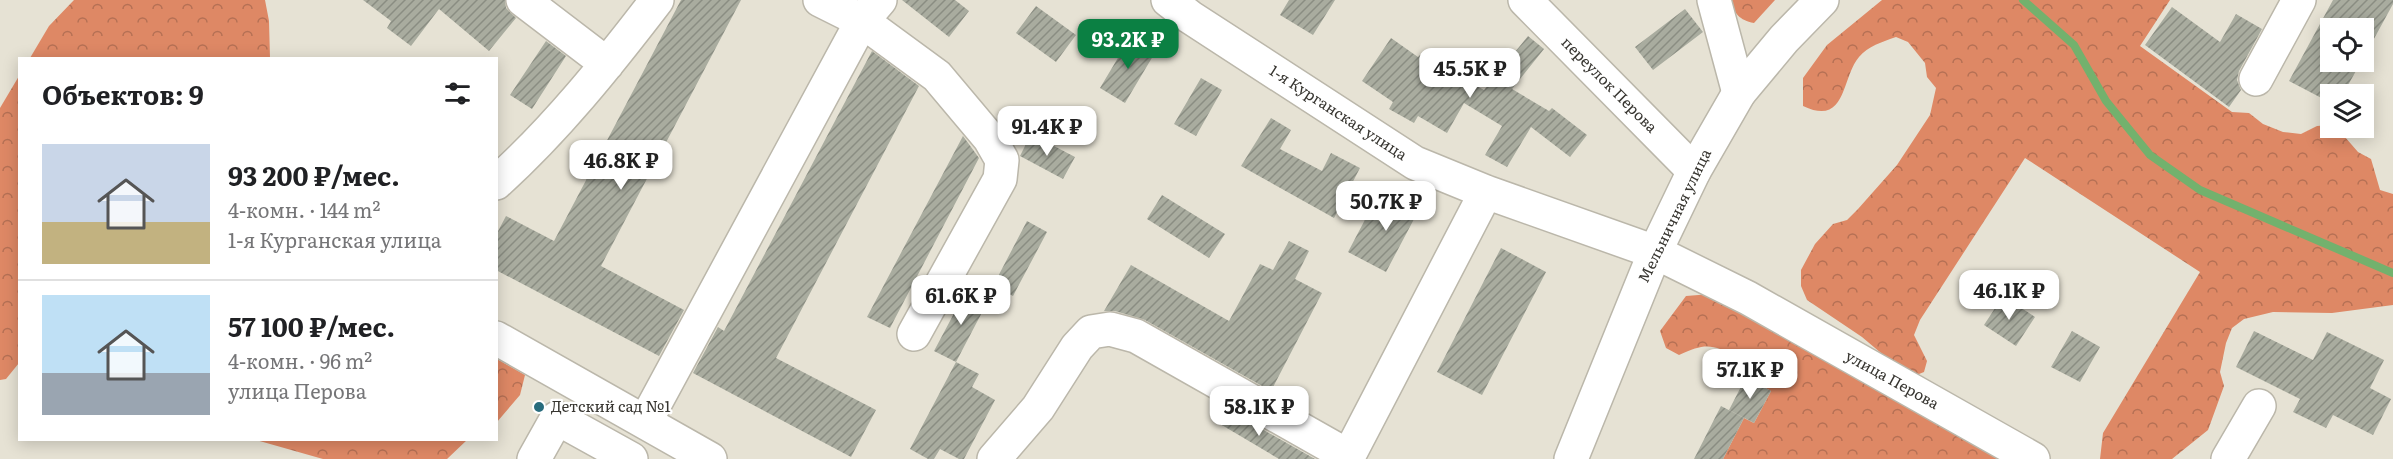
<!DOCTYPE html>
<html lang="ru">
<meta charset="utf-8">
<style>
body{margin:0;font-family:Literata,serif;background:#f2f2f2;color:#202124;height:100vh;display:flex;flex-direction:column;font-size:22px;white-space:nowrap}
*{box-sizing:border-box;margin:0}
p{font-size:20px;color:#757577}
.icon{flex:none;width:33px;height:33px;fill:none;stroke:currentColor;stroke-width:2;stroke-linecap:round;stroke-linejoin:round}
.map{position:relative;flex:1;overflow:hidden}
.drawer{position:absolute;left:18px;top:57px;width:480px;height:384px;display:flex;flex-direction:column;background:#fff;border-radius:0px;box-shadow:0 3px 15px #0003}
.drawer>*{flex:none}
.buttons{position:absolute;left:2320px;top:18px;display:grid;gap:12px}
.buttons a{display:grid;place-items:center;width:54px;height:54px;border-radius:0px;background:#fff;box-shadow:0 3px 15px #0003;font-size:30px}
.price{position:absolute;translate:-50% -51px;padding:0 14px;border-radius:12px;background:#fff;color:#222;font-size:20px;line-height:39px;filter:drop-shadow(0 2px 3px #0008)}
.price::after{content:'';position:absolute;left:50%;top:36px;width:18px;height:14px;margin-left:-9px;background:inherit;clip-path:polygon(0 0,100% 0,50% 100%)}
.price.on{background:#0b8043;color:#fff}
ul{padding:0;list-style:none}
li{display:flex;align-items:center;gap:18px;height:150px;padding:0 24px}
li+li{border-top:2px solid #e0e0e0}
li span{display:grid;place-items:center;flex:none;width:168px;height:120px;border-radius:0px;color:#555}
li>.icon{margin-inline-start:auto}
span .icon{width:72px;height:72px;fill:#fffc;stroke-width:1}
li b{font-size:26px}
h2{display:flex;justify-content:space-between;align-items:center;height:72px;padding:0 24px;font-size:26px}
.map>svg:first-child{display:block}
</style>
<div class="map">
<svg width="2393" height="459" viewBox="0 0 2393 459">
<defs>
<pattern id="forest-crowns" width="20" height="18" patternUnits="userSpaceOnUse" patternTransform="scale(1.5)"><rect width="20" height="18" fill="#de8865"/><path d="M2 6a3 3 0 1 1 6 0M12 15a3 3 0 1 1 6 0" fill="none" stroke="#b57054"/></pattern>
<pattern id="building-hatch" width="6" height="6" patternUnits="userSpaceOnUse" patternTransform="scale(1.5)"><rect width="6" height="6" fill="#a9ac9f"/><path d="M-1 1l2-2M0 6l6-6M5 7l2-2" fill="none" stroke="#8a8d82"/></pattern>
</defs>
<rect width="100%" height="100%" fill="#e6e2d4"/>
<!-- forest -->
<path fill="url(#forest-crowns)" d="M 74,0 L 265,0 L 269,21 L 270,58 L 30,58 L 49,26 Z
M 1730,0 L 1775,0 L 1754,23 C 1739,20 1735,14 1730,0 Z
M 1882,0 L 2170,0 L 2140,46 L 2232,112 L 2249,113 L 2263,124 L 2283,132 L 2301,134 L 2317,126 L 2329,125 L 2338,129 L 2358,152 L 2371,159 L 2380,190 L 2393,194 L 2393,305 L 2332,313 L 2273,312 L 2244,319 L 2232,328 L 2226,343 L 2220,372 L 2224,386 L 2208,430 L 2172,459 L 2100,459 L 2103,433 L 2200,272 L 2025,158 L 1920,320 L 1914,335 L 1927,361 L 1924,372 L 1914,376 L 1894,364 L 1862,337 L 1807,300 L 1801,286 L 1801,270 L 1815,244 L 1833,224 L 1847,220 L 1858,209 L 1897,165 L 1930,115 L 1936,88 L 1927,77 L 1925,63 L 1908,42 L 1896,37 C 1882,42 1868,46 1859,57 C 1841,78 1847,127 1803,106 L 1803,78 L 1827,45 Z
M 19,76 L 19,363 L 6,379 L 0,380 L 0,108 Z
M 1711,294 L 2012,459 L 1723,459 L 1744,418 L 1754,423 L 1771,391 L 1746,377 L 1739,357 C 1712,345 1707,342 1679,355 L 1666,348 L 1660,331 L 1686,296 Z
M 497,359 L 525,375 L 520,395 L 497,422 Z
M 256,440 L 467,440 L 447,459 L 323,459 Z"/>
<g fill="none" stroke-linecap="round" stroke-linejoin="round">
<!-- stream -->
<path stroke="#73b16d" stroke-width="8" d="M 2023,0 L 2074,45 L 2106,101 L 2150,155 L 2200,190 L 2393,273"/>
</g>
<!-- building -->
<path fill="url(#building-hatch)" d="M 363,0 L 505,0 L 506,8 L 516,18 L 489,51 L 439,9 L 411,46 L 387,28 L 391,21 Z
M 681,0 L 741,0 L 601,266 L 684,310 L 659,356 L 496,270 L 496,235 L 506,216 L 554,241 Z
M 902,0 L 955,0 L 969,11 L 949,37 Z
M 1289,0 L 1335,0 L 1313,35 L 1280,15 Z
M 2333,0 L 2393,0 L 2393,4 L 2364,57 L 2364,28 L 2331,28 L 2331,62 L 2361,62 L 2343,94 L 2331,94 L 2331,103 L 2289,81 Z
M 1036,6 L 1076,35 L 1056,62 L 1016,33 Z
M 2172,7 L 2220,42 L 2236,14 L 2262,29 L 2239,71 L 2237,80 L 2241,90 L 2229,107 L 2145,45 Z
M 1685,9 L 1703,32 L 1653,70 L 1635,47 Z
M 1131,36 L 1156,51 L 1125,103 L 1100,88 Z
M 1528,36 L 1544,49 L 1512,89 L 1549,111 L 1552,108 L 1587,135 L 1570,157 L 1531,127 L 1507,167 L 1485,155 L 1502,126 L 1464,103 L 1447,133 L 1418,116 L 1414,123 L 1389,109 L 1393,102 L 1362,81 L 1391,38 L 1418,57 L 1420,55 L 1432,61 L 1484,90 Z
M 546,41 L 566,56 L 532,109 L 510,95 Z
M 872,51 L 919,86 L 776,358 L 876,410 L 851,457 L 693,373 L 718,327 L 724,331 Z
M 1201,78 L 1222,90 L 1196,136 L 1174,124 Z
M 1271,118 L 1291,130 L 1280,149 L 1322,171 L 1331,153 L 1360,168 L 1334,218 L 1241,166 Z
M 1031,134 L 1075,157 L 1063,179 L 1020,156 Z
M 963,136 L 979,158 L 890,328 L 867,317 Z
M 1396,190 L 1422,204 L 1386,272 L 1348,252 L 1368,214 L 1379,221 Z
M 1162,195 L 1225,234 L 1209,258 L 1147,219 Z
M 1027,221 L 1047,232 L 1013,296 L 993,286 Z
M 1289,241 L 1309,251 L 1295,279 L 1322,293 L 1271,391 L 1145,320 L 1115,311 L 1104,311 L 1131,265 L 1229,321 L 1260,264 L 1273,270 Z
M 1501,248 L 1546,272 L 1482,395 L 1437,372 Z
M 967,289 L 988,301 L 956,362 L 934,351 Z
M 2003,296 L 2035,317 L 2016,346 L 1984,325 Z
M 2072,331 L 2100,347 L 2080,382 L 2051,367 Z
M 2254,331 L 2313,360 L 2327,332 L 2384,360 L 2370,388 L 2391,399 L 2373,435 L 2333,415 L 2326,428 L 2293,412 L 2300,399 L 2236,367 Z
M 956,362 L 979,374 L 972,387 L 995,400 L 964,459 L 959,459 L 940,449 L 934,459 L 928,459 L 910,449 Z
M 1746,377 L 1771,391 L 1754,423 L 1729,410 Z
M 1721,406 L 1744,418 L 1723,459 L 1694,459 Z
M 1223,407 L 1315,459 L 1279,459 L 1215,421 Z"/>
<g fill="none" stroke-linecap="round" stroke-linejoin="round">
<!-- minor casing -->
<g stroke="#bbb7aa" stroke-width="36">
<path id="minor" d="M 523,0 L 607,64
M 820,0 L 862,21 L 937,76 L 990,139 L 1002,160 L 1000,179 L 914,334
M 1168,0 L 1190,17 L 1415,163 L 1486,192 L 1655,252 L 1748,298 L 2033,459
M 1525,0 L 1694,171
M 1714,0 L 1739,93
M 2256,79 L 2299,0
M 496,183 C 556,129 608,64 657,0
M 496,338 L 710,459
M 645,422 L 862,21 L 880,0
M 534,459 L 557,418 L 631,459
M 994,459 L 1038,408 L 1077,347 L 1091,332 L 1110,329 L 1136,336 L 1348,456
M 1347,459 L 1486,192
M 2228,459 L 2259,406"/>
</g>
<!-- major casing -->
<g stroke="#bbb7aa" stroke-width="36">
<path id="major" d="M 1571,459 L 1655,252 L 1694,171 L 1739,93 L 1784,39 L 1822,0"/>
</g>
<!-- minor -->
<use href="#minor" stroke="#fff" stroke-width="33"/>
<!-- major -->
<use href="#major" stroke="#fff" stroke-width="33"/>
</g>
<!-- markers -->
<circle fill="#286c7d" stroke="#fff" stroke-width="2" cx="539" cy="407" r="6"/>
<g text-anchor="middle" stroke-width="4.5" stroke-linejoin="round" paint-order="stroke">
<!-- street labels -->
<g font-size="15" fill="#373530" stroke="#fff">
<text transform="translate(1609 85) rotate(45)" y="5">переулок Перова</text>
<text transform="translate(1338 113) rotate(33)" y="5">1-я Курганская улица</text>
<text transform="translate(1675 216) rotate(-64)" y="5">Мельничная улица</text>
<text transform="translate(1892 380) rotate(29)" y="5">улица Перова</text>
</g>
<!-- poi labels -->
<g font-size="15" fill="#373530" stroke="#fff" text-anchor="start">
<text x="551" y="412">Детский сад №1</text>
</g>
</g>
</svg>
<div class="buttons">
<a><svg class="icon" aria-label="locate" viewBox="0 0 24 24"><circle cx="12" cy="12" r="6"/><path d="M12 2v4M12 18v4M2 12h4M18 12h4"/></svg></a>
<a><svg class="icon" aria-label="layers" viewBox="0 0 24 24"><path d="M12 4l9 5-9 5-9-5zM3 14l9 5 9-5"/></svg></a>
</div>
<b class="price on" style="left:1128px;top:70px">93.2K ₽</b>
<b class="price" style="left:1470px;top:99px">45.5K ₽</b>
<b class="price" style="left:1047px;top:157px">91.4K ₽</b>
<b class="price" style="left:621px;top:191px">46.8K ₽</b>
<b class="price" style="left:1386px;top:232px">50.7K ₽</b>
<b class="price" style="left:2009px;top:321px">46.1K ₽</b>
<b class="price" style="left:961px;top:326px">61.6K ₽</b>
<b class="price" style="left:1750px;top:400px">57.1K ₽</b>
<b class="price" style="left:1259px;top:437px">58.1K ₽</b>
<section class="drawer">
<h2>Объектов: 9<svg class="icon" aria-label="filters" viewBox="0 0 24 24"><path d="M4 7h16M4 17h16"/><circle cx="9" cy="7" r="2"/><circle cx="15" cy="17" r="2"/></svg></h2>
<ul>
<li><span style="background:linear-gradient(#c9d6e8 65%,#c2b280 0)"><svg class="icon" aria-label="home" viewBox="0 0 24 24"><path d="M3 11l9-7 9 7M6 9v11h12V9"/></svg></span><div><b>93 200 ₽/мес.</b><p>4-комн. · 144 m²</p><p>1-я Курганская улица</p></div></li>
<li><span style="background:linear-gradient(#bfe0f5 65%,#9aa5b1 0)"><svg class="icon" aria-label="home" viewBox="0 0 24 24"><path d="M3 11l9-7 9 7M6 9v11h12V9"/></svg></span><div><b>57 100 ₽/мес.</b><p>4-комн. · 96 m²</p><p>улица Перова</p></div></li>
</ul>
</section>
</div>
